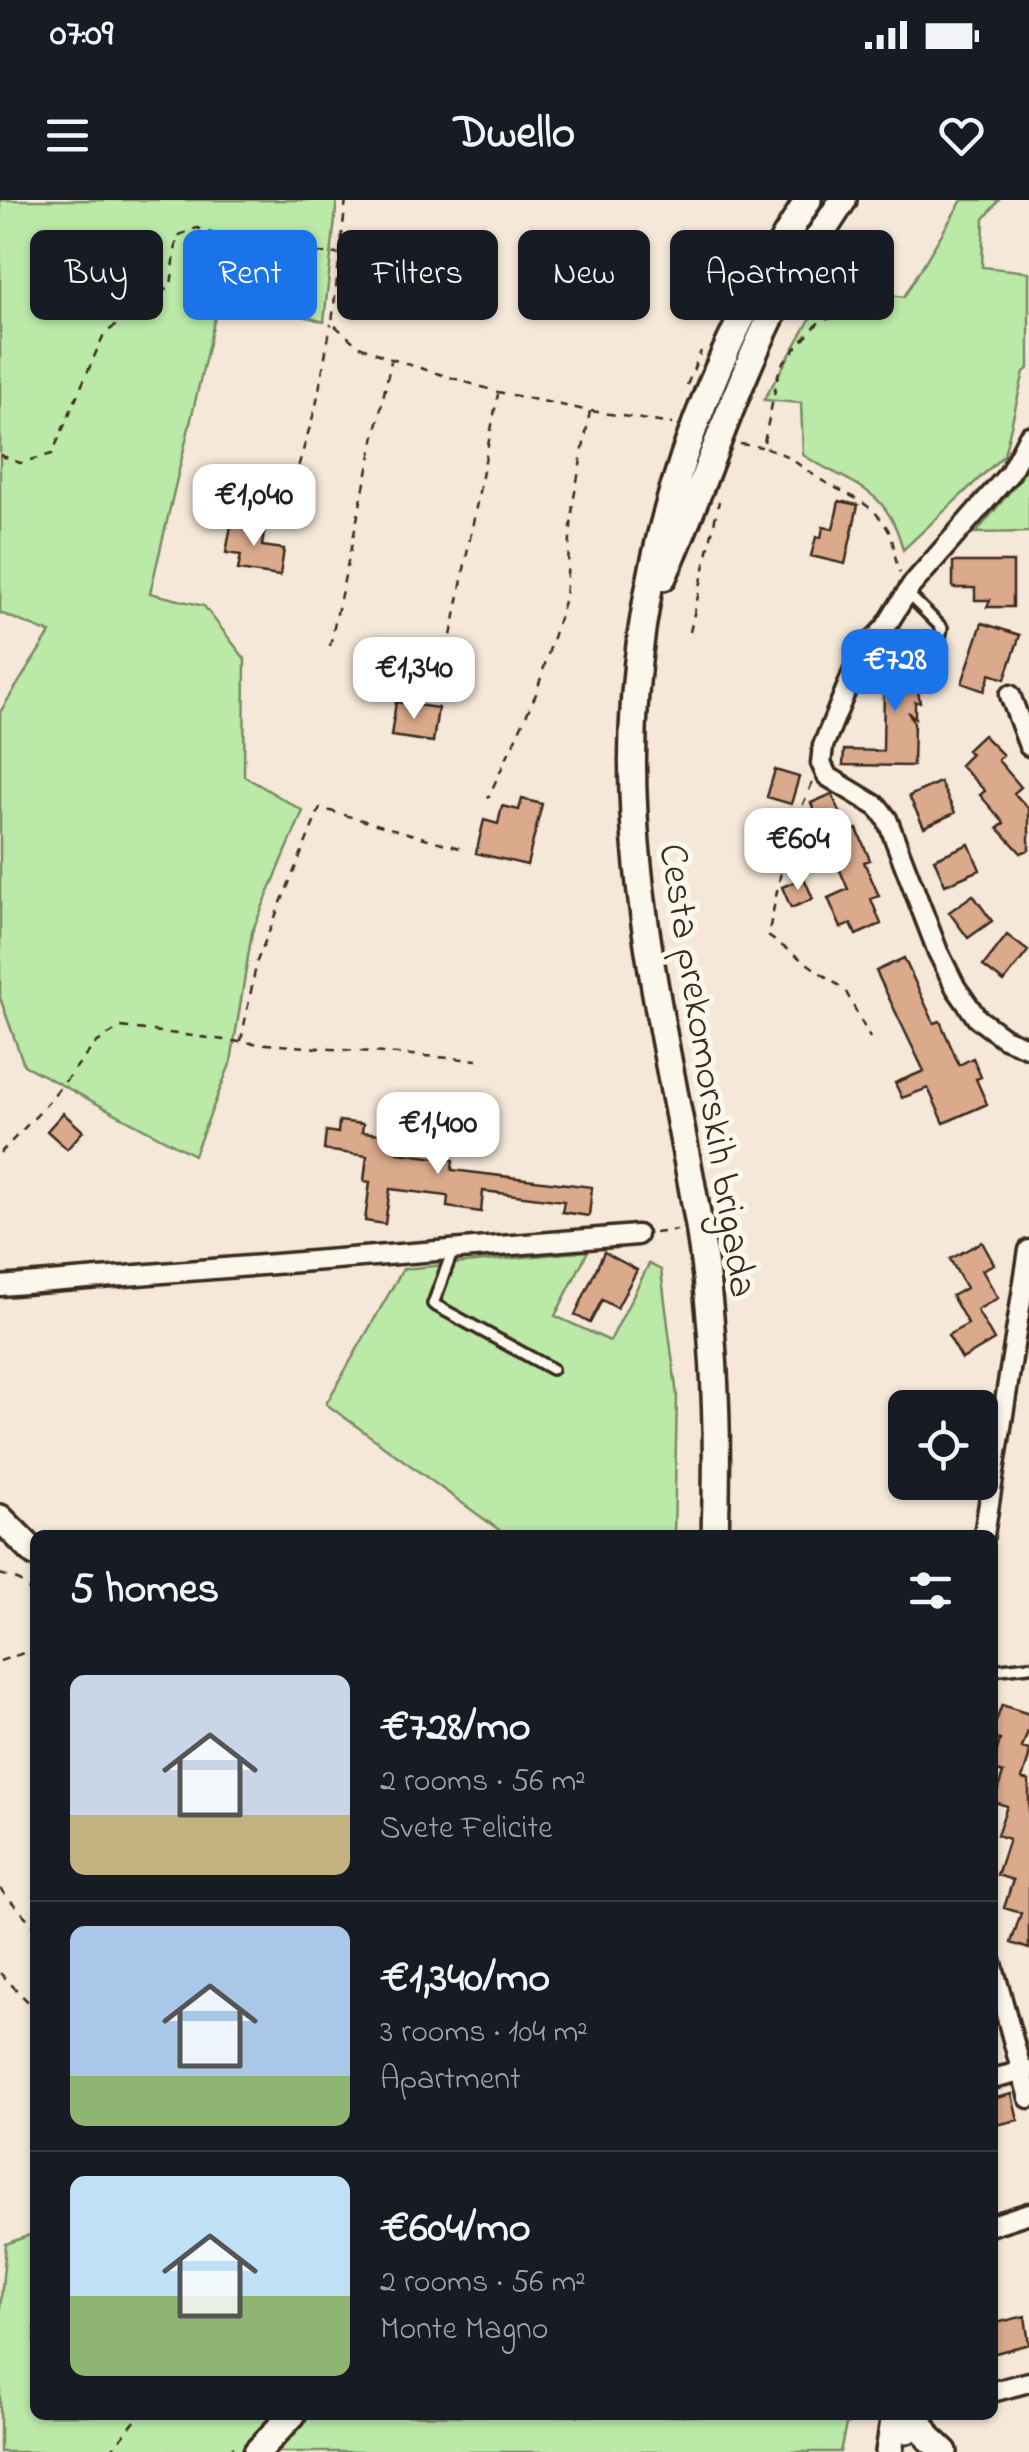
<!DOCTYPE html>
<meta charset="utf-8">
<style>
body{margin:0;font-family:"Indie Flower",sans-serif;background:#20242c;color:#f1f3f6;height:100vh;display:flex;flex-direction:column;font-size:38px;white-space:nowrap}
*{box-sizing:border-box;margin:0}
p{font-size:32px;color:#9ea1a6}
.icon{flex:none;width:55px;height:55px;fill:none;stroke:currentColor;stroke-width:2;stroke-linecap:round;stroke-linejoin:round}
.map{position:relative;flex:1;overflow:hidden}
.drawer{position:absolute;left:30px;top:1330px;width:968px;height:890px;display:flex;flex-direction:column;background:#171b24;border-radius:15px;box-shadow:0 2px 8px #0004}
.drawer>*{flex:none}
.hud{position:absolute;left:30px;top:30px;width:970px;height:90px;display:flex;gap:20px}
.fabs{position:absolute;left:888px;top:1190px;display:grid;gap:20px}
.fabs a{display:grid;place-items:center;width:110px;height:110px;border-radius:15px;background:#171b24;box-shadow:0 2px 8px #0004;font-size:50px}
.price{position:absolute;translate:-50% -85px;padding:0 22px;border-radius:20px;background:#fff;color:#222;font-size:32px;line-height:65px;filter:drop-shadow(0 2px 5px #0008)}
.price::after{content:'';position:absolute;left:50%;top:60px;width:30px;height:22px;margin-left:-15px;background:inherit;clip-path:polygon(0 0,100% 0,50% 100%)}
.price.active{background:#1a73e8;color:#fff}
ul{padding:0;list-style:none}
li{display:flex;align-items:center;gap:30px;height:250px;padding:0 40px}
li+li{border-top:2px solid #363941}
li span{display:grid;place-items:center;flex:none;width:280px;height:200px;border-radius:15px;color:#555}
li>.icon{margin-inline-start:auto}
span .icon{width:120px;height:120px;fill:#fffc;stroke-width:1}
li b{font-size:42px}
h2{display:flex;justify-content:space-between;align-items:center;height:120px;padding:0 40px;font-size:42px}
.tag{padding:0 35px;border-radius:15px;background:#171b24;box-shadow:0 2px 8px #0004;font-size:35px;line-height:90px}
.tag.active{background:#1a73e8;color:#fff}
.status{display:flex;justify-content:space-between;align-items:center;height:70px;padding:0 50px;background:#171b24;direction:ltr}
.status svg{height:28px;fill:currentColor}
header{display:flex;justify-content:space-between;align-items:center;height:130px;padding:0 40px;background:#171b24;font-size:45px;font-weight:800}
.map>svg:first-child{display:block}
</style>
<div class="status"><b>07:09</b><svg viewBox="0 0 49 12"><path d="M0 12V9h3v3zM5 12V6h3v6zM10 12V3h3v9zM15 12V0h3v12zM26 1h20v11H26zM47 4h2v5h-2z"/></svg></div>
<header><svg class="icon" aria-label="menu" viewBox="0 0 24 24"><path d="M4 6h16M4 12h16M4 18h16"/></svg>Dwello<svg class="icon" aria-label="heart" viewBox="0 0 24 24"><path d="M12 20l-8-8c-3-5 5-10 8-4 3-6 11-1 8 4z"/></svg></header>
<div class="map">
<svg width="1029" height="2252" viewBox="0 0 1029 2252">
<rect width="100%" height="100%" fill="#f5e8d9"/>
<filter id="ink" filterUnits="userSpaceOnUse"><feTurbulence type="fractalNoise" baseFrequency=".01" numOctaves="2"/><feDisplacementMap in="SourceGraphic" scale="20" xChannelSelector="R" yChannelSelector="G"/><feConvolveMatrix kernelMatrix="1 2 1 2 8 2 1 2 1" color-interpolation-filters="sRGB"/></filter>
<g filter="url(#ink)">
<!-- green -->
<path fill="#bae9a8" stroke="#7a8a63" stroke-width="2.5" d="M 0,0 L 337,0 L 324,122 L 221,92 L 150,393 L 204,406 L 245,459 L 244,576 L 303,611 L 252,732 L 231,862 L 194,955 L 24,865 L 0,798 L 0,512 L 50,433 L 0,413 Z
M 962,0 L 999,0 L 984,19 L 982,67 L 1029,72 L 1029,168 L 1024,172 L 1004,255 L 903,350 C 887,286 854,287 803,255 L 801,203 L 764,200 L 829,86 L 904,97 Z
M 1029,262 L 1029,332 L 976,333 L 1021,278 Z
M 588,1051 L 555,1116 L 610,1141 L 649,1064 L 661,1070 L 677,1196 L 674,1335 L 506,1335 L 326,1204 L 403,1069 Z
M 35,2033 L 35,2215 L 869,2216 L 846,2225 L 840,2252 L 0,2252 L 0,2109 L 6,2044 Z"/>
<!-- building -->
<path fill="#dbaa8d" stroke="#3b2a1e" stroke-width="2.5" d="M 839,301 L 858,305 L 845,364 L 811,356 L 816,337 L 821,338 L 823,327 L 833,329 Z
M 232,320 L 265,325 L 262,346 L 284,349 L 280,376 L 238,370 L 241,355 L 226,353 Z
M 953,362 L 1013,362 L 1013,407 L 987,407 L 990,400 L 975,400 L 975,388 L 953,388 Z
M 982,423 L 1020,435 L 1005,479 L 990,474 L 984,491 L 962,483 Z
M 898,439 L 910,444 L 920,502 L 915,502 L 915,518 L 908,512 L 914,523 L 913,566 L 843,565 L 844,550 L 883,551 L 884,486 L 888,462 Z
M 396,502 L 438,508 L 433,542 L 391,536 Z
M 983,535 L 1003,555 L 998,560 L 1021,587 L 1014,593 L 1029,609 L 1029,650 L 1021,653 L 998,628 L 1004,623 L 980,595 L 985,591 L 960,565 L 971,554 L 967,550 Z
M 775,570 L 799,577 L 791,604 L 767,597 Z
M 940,582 L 955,613 L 924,627 L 909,596 Z
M 832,594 L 849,633 L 857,629 L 870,660 L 864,662 L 879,696 L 871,699 L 881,724 L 856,735 L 851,724 L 841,728 L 828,698 L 848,689 L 811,603 Z
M 522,599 L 542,604 L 527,665 L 476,653 L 484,620 L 498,624 L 502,606 L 519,610 Z
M 969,644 L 980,670 L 945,685 L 934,659 Z
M 804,678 L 813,699 L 791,708 L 782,687 Z
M 973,695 L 992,721 L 968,738 L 949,712 Z
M 1007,735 L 1028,751 L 1004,782 L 983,766 Z
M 904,758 L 934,823 L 940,821 L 959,865 L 973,858 L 981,877 L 976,879 L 987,904 L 944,923 L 928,888 L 902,898 L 895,883 L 924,871 L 876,771 Z
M 63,913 L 83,931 L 67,949 L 47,931 Z
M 339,921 L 363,924 L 362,932 L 400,936 L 398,953 L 453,960 L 452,970 L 592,987 L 589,1016 L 562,1012 L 564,1001 L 483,991 L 481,1012 L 447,1007 L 448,996 L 390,989 L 385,1024 L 365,1021 L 370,982 L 364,981 L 367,956 L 324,950 L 326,931 L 338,933 Z
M 982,1042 L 994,1064 L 982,1070 L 998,1098 L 977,1110 L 994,1140 L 962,1159 L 948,1135 L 968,1124 L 952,1096 L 966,1088 L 950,1059 Z
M 604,1052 L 637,1070 L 617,1108 L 602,1100 L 590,1123 L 575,1115 Z
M 1002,1505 L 1029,1514 L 1029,1528 L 1022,1548 L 1029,1550 L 1029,1557 L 1022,1579 L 1029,1581 L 1029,1749 L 1011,1743 L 1021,1713 L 1004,1708 L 1013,1680 L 997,1675 L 1009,1639 L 997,1635 L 1007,1606 L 994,1602 L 1003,1573 L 992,1569 L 1000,1540 L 992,1538 L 992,1532 Z
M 1012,1894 L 1018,1920 L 992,1926 L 992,1899 Z
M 1025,2116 L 1029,2144 L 992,2154 L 992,2124 Z"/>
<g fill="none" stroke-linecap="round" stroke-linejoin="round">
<!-- lane casing -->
<g stroke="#3b2a1e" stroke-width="16">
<path id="lane" d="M 907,393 L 942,428 L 930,483
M 453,1050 L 433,1104 L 552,1169
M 992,1470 L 1029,1466"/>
</g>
<!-- street casing -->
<g stroke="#3b2a1e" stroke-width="25">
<path id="street" d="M 1029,236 L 1009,274 L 911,386 L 885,428 L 861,453 L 823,546 L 821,563 L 827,576 L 878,607 L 887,619 L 938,752 L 956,788 L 977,818 L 1004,838 L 1029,848
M 1010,495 L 1029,546
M 0,1086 L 637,1035
M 984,1335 L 1029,1050
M 992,1763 L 1029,1898
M 992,1879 L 1029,1870
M 992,2025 L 1029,2013
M 992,2192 L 1029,2182"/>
</g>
<!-- secondary casing -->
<g stroke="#3b2a1e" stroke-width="32">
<path id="secondary" d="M 663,377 C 704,287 732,192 777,105 C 796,69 821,35 843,0
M 0,1318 L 35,1353
M 715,1335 C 719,1231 715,1129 699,1026 C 676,889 642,754 634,615 C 621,392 690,187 808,0
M 894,2215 L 896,2225 L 907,2230 L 917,2223 L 917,2215
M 918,2219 L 929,2238 L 944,2252
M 257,2252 L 292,2215
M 889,2252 L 894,2221"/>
</g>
<!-- path -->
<path stroke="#3b2a1e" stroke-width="2.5" stroke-dasharray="8 8" stroke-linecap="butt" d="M 346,0 L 332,123 L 357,145 L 391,159 L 498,192 L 590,211 L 573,303 L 565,398 L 536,494 L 488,598
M 880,105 L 820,121 L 780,166 L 763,247 C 787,253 798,265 818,278 C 843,294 871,300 887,328 C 896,342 893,358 900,373
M 722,108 L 743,66
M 687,185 L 701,151
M 591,211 L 672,224
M 740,244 L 762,247
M 0,255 L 20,263 L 52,254 L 104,134 L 171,86 L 177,36 L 197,28 L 259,50 L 338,54
M 285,312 L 316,206 L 331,124
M 690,432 L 719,301
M 330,446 L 391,161
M 439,498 L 498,194
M 812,583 L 787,642 L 768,736 L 845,790 L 870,838
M 241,841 L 257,761 L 320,608 L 463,649
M 0,953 L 40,912 L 96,843 L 121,827 L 240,842 L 477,860
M 655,1033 L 677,1030
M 0,1374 L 20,1381 L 35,1396
M 0,1461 L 35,1449
M 0,1689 L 35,1727
M 0,1773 L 35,1809
M 110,2252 L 140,2215
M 228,2252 L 236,2244"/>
<!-- lane -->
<use href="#lane" stroke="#fbf7ec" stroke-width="9"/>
<!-- street -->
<use href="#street" stroke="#fbf7ec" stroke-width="18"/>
<!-- secondary -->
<use href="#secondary" stroke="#fbf7ec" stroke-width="25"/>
</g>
</g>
<g text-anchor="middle" stroke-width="10" stroke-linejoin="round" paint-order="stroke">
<!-- street labels -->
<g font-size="40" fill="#3b2a1e" stroke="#fbf7ec">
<text transform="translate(710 870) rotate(81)" y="14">Cesta prekomorskih brigada</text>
</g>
</g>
</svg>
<div class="fabs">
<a><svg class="icon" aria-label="locate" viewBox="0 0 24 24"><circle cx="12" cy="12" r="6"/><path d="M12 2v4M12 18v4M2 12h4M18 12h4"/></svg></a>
</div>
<b class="price" style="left:254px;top:349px">€1,040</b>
<b class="price active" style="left:895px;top:514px">€728</b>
<b class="price" style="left:414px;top:522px">€1,340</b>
<b class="price" style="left:798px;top:693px">€604</b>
<b class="price" style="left:438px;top:977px">€1,400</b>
<div class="hud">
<a class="tag">Buy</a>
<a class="tag active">Rent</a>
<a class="tag">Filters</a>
<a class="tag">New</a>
<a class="tag">Apartment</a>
</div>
<section class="drawer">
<h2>5 homes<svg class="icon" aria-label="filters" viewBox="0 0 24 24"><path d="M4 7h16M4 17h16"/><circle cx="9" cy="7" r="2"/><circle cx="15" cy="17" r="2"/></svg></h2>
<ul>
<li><span style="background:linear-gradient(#c9d6e8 70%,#c2b280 0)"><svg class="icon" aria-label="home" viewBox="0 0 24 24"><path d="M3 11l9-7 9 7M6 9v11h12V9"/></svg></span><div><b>€728/mo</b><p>2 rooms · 56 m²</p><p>Svete Felicite</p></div></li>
<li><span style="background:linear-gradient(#a9c7e8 75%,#8fb573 0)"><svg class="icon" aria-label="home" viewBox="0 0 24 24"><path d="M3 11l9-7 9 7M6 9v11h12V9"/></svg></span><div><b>€1,340/mo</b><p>3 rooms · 104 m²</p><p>Apartment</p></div></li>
<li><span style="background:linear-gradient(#bfe0f5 60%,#8fb573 0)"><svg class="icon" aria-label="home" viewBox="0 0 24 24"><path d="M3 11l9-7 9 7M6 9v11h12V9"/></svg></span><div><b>€604/mo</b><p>2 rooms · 56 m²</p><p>Monte Magno</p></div></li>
</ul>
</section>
</div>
